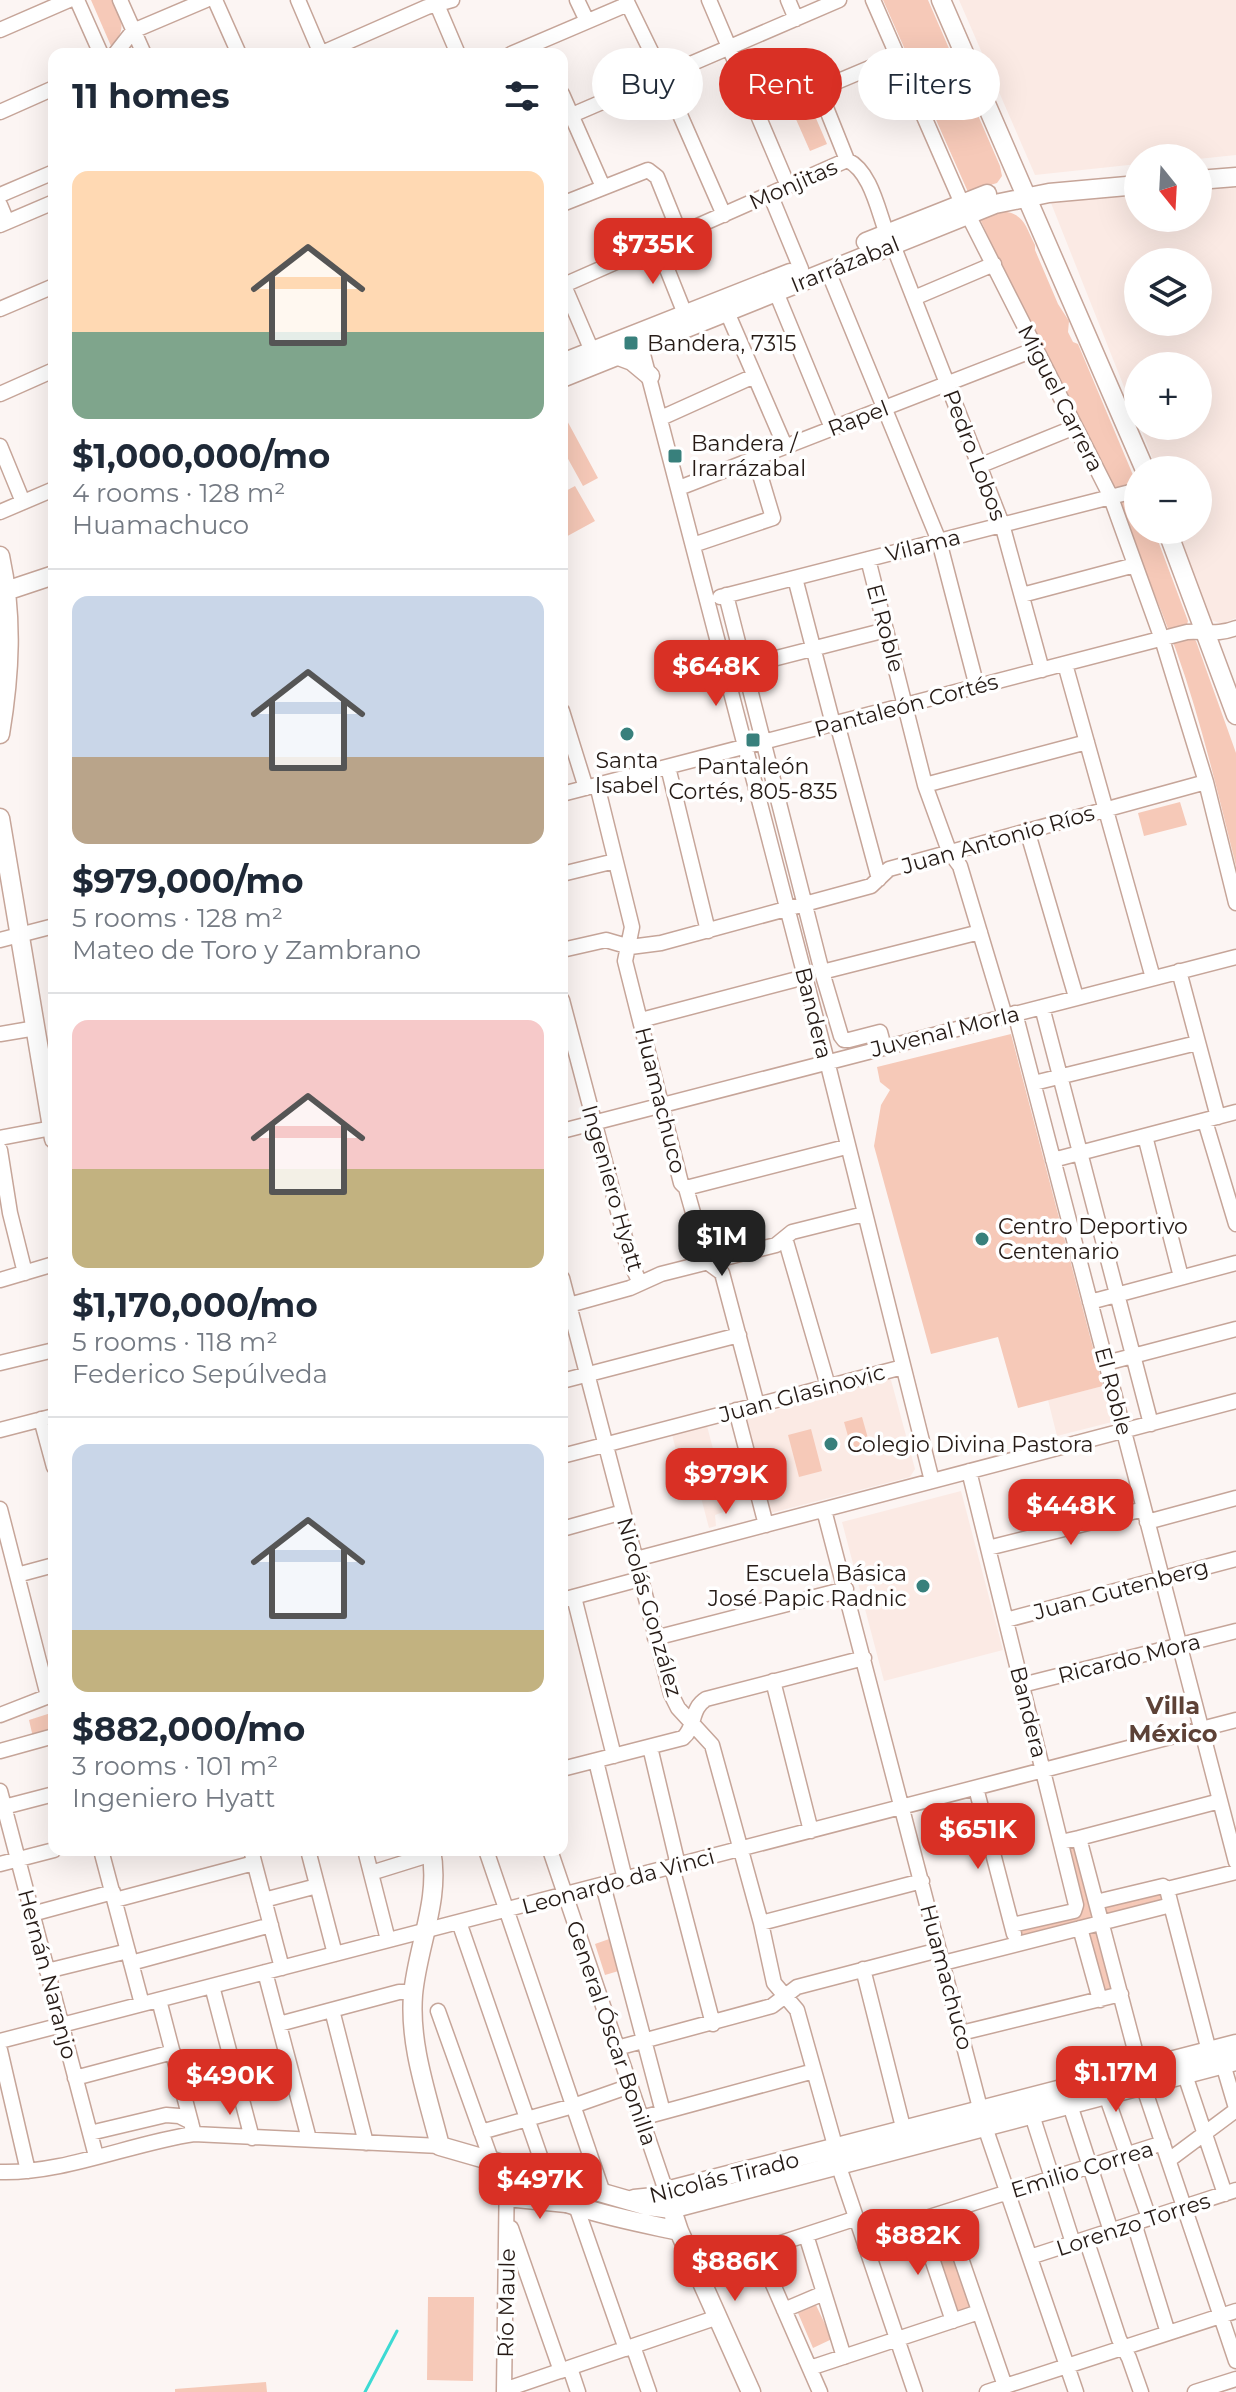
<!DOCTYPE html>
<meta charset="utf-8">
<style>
body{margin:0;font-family:Montserrat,sans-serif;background:#f6f6f7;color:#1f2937;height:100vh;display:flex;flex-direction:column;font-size:30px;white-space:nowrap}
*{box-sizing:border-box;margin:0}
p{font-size:26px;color:#747a83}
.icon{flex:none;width:44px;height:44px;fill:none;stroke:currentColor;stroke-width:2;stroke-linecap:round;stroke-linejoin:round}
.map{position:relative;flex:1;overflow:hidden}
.details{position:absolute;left:48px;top:48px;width:520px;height:1808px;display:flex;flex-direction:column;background:#fff;border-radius:16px;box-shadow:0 8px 32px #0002}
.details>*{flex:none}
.guide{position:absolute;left:592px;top:48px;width:524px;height:72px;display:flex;gap:16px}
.needle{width:52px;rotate:162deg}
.fabs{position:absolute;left:1124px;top:144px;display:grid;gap:16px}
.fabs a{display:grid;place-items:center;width:88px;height:88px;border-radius:50%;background:#fff;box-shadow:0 8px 32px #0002;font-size:40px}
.price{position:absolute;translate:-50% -68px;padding:0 18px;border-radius:16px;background:#d93025;color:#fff;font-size:26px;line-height:52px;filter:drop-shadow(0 2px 4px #0008)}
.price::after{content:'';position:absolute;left:50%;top:48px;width:24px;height:18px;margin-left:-12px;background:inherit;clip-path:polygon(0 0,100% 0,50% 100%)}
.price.current{background:#222;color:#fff}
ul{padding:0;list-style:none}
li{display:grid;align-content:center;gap:16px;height:424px;padding:0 24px}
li+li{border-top:2px solid #e0e1e3}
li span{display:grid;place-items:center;height:248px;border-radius:16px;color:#555}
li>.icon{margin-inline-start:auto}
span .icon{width:144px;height:144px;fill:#fffc;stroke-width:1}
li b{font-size:34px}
h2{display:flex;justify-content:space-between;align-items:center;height:96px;padding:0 24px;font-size:34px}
.pill{padding:0 28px;border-radius:36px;background:#fff;box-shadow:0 8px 32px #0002;font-size:28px;line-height:72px}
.pill.current{background:#d93025;color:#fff}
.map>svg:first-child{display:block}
</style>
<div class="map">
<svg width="1236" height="2392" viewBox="0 0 1236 2392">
<rect width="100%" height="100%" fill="#fcf5f3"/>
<!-- built -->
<path fill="#fbeae4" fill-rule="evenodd" d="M 959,0 L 1236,0 L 1236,155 L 1198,159 L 1138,158 L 1138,164 L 1035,175 Z
M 1236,186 L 1236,618 L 1222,624 L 1211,620 L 1178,530 L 1198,530 L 1198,470 L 1157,470 L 1140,426 L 1198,426 L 1198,366 L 1138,366 L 1138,422 L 1051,203 L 1138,194 L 1138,218 L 1198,218 L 1198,189 ZM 1138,262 L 1198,262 L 1198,322 L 1138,322 Z
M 887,1378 L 891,1380 L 915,1469 L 910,1477 L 771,1513 L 746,1419 Z
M 1103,1386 L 1112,1422 L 1057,1436 L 1048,1400 Z
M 706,1422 L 729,1510 L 715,1515 L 716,1526 L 709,1528 L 692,1463 L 680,1465 L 671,1431 Z
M 961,1491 L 1003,1650 L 884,1681 L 842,1522 Z"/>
<!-- green -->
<path fill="#f6c9b8" d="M 91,0 L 114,0 C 122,20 127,31 111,46 Z
M 883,0 L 928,0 L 1000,166 L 1002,176 L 997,183 L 968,192 Z
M 812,109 L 827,144 L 810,151 L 795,117 Z
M 997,211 C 1024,212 1024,223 1035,245 L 1035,250 L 1058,304 L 1069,321 L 1068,332 L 1073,342 L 1078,344 L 1133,475 L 1138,493 L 1138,530 L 1154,530 L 1188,621 C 1185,628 1190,637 1196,641 L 1236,753 L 1236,866 C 1218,794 1201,720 1176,650 C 1122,502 1046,362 980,219 Z
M 564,415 L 598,478 L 583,486 L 562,448 Z
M 575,486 L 595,521 L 562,539 L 562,493 Z
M 1180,802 L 1187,825 L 1144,836 L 1138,813 Z
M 1011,1034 L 1103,1386 L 1018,1408 L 998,1337 L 931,1354 L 874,1146 L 881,1105 L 890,1090 L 880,1082 L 877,1067 Z
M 862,1417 L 871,1449 L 853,1454 L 844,1422 Z
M 811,1429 L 822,1471 L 799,1477 L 788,1435 Z
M 54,1712 L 54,1731 L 33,1737 L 29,1720 Z
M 1075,1842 L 1095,1915 L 1091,1920 L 1021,1938 L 1017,1937 L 1017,1925 L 1078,1911 L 1065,1849 Z
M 1160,1891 L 1163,1901 L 1106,1916 L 1103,1906 Z
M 1097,1926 L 1114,1987 L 1101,1991 L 1085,1929 Z
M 612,1938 L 622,1970 L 605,1975 L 595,1944 Z
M 941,2220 L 973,2308 L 953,2315 L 923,2226 Z
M 428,2297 L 474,2297 L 473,2381 L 427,2380 Z
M 816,2305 L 832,2339 L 813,2348 L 798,2313 Z
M 266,2382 L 267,2392 L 175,2392 L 175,2389 Z"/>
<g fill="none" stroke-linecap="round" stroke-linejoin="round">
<!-- stream -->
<path stroke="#3ddad3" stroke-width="3" d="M 365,2392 L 397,2331"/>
<!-- minor casing -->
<g stroke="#c6a599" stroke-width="17">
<path id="minor" d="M 77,0 L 101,54
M 120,0 L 144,54
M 215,0 L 239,54
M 298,0 L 321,54
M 435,0 L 458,54
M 577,0 L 587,21
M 626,0 L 663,76 L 724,215
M 709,0 L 788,186
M 788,0 L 796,19
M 873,0 L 960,199 L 1110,495 L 1162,639 L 1206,782 L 1236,903
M 0,30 L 69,0
M 115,54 L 133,31 L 206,0
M 320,54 L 427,7 L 452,0
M 511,54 L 628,4
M 819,90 L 847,160 C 871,171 878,211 887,234
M 562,94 L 603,187
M 0,112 L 54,88
M 572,115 L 839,0
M 758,115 L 898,56
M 770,194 L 801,269
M 0,195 L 54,172
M 562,204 L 648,170 L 657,177 L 680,234
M 0,205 L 7,222
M 0,225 L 54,202
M 657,244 L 685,314
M 893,245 L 1002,524 L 1042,670
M 828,271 L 939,541 L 977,687
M 562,281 L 592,351
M 564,285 L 847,160
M 776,292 L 832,428
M 914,298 L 994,264
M 0,309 L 54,286
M 727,312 L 785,446
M 639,339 L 827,1061 L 932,1481
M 0,394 L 54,370
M 661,418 L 754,376
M 0,446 L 23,502
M 979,466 L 1075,427
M 679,488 L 1036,349
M 0,512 L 54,489
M 693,545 L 773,518 L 755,458
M 868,559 L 925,785 L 949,851 L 960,866 L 1005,1016
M 795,578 L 833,724
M 726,595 L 822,972 L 841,1036 L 844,1040 L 849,1040 L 880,1032 L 884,1047
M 1022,595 L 1135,565
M 720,597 L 1138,490
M 1065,664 L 1153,978
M 745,666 L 886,630
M 562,711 L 586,788
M 837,723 L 879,879
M 668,767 L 708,931
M 597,785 L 632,927 L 625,961 L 681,1183 L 686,1188 L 707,1262 L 722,1273 L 757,1405
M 925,785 L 1087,742
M 562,794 L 1187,632 C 1205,631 1219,635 1236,628
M 1027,830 L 1076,997
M 562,874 L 615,861
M 0,940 L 54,926
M 562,950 L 606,940 L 630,947 L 661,943 L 871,886 L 889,869 L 1206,782
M 1179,971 L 1218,1117
M 822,972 L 980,932
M 562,1000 L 633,1268 L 640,1283
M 1042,1007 L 1151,1424
M 1015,1013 L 1236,1862
M 641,1020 L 805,977
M 0,1034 L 36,1028
M 1034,1083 L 1197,1043
M 1205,1121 L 1236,1224
M 562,1131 L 1236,957
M 1145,1136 L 1181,1277
M 0,1138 L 52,1128
M 0,1150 L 10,1213 L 25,1273
M 1053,1160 L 1236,1112
M 686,1188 L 846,1147
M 785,1238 L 828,1386
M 562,1278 L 671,1694 L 678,1708 L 712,1745 L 761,1923 L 774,1983 L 797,2010 L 836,2149
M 0,1280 L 54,1264
M 1090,1302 L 1236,1263
M 562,1307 L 630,1288 L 661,1274 L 776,1245 L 792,1232 L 864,1214
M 0,1363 L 54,1350
M 1106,1363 L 1236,1329
M 562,1381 L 739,1335
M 736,1410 L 766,1525
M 41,1419 L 54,1467
M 0,1430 L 54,1416
M 562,1456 L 903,1367
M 969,1471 L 1076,1905 L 1074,1911 L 1012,1925
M 0,1509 L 48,1696
M 824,1510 L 985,2127 L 1076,2392
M 1147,1522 L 1236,1498
M 562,1529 L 623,1512
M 988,1548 L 1144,1509
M 636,1559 L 1236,1401
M 17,1575 L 54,1565
M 574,1597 L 614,1756
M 562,1600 L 640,1579
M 1006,1620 L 1236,1559
M 655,1638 L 846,1589
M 773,1681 L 811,1831
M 1022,1685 L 1236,1631
M 0,1715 L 54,1694
M 650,1747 L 678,1865
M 0,1751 L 54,1736
M 596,1761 L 625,1879
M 562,1769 L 683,1738 C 696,1727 690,1709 706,1699 L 864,1658
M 976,1788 L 1014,1934
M 0,1791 L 96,2156
M 4,1807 L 54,1794
M 1079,1838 L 1220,1801
M 1061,1842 L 1079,1838 L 1140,2069
M 101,1850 L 142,2004
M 251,1850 L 282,1968
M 308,1850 L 335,1954
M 365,1850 L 388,1940
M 486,1850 L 603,2193
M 550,1850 L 666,2191
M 0,1864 L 54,1850
M 672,1867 L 713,2024
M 371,1873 L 432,1854
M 603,1885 L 663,2112
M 115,1900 L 254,1863
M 264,1900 L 317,1886
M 1096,1902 L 1163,1886 L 1167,1889
M 1171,1905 L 1209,2051
M 32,1914 L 113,1892
M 459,1922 L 548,2179
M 761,1923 L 922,1881
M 1080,1928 L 1100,2000
M 131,1963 L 271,1925
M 943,1963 L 1171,1905 L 1167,1889 L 1236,1872
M 863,1969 L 904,2131
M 47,1971 L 128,1951
M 265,1972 L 309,2139
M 212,1986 L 252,2138
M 159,2000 L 194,2134
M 332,2010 L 366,2143
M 438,2011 L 492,2162
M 279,2024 L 399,1992 L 413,1992
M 961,2033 L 1121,1994
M 0,2041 L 1236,1720
M 617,2048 L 772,2006 L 797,1987 L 939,1950
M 0,2050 L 28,2171
M 1223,2064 L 1236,2108
M 1185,2075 L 1225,2194
M 75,2078 L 173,2052
M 1143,2085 L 1236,2361
M 1106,2095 L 1149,2218
M 1070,2105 L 1111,2231
M 1032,2115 L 1073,2243
M 641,2118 L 814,2071
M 481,2132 L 573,2106 L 630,2086
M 90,2133 L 166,2115 L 179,2116 L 191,2122
M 1169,2160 L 1236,2110
M 838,2164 L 915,2392
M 0,2172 C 63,2174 132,2143 194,2134 L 440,2146
M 507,2199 L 576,2206 L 626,2349
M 945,2212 L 1005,2386
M 919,2220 L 953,2321
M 1134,2223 L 1168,2333
M 511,2228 L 561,2371
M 806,2235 L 844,2357
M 863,2238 L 1163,2143
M 1086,2239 L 1119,2339 L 1129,2358 L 1141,2392
M 758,2250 L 820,2392
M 1030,2257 L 1236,2190
M 698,2270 L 857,2218
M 784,2310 L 824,2293
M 633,2346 L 649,2392
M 570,2368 L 578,2392
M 810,2368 L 979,2312
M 504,2390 L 718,2317
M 504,2392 L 507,2167
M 987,2392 L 1236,2311
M 1195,2392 L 1236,2379"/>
</g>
<!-- major casing -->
<g stroke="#c6a599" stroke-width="21">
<path id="major" d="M 941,0 L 1145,470
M 1198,180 L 1236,177
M 866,242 L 987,194
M 616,355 L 632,361 L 650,376
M 562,363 L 790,273
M 562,378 L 995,204 L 1049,193 L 1138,185
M 1167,530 L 1236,715
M 0,556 C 13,616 10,674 0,734
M 6,591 L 54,575
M 0,818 L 54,1139
M 431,1850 C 441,1899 417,1947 413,1995 C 409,2046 428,2097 440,2146 L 648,2206 L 671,2209 L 1236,2061
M 509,2169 C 538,2205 634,2221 679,2231
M 668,2198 L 679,2231 L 751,2392
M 634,2199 L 654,2197 L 666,2191 L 1236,2044"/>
</g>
<!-- minor -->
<use href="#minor" stroke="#fff" stroke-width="14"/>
<!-- major -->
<use href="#major" stroke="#fff" stroke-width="18"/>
</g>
<!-- markers -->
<g fill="#38807c" stroke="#fff" stroke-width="3">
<rect x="623" y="335" width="16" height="16" rx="4"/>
<rect x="667" y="448" width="16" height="16" rx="4"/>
<circle cx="627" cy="734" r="8"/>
<rect x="745" y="732" width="16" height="16" rx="4"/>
<circle cx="982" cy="1239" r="8"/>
<circle cx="831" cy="1444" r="8"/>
<circle cx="923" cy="1586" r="8"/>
</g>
<g text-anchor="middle" stroke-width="7" stroke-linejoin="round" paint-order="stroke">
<!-- street labels -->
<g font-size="22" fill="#261b16" stroke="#fff">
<text transform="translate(793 184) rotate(-24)" y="8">Monjitas</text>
<text transform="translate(845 264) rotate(-22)" y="8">Irarrázabal</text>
<text transform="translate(1061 398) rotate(63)" y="8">Miguel Carrera</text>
<text transform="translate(858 418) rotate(-21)" y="8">Rapel</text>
<text transform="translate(975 455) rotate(69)" y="8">Pedro Lobos</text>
<text transform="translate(923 545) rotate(-14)" y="8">Vilama</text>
<text transform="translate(886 628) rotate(75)" y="8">El Roble</text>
<text transform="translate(906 705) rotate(-15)" y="8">Pantaleón Cortés</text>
<text transform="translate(998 839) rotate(-16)" y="8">Juan Antonio Ríos</text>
<text transform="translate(814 1013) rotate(76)" y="8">Bandera</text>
<text transform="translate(945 1031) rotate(-14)" y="8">Juvenal Morla</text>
<text transform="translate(661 1100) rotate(76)" y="8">Huamachuco</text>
<text transform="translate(613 1188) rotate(74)" y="8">Ingeniero Hyatt</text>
<text transform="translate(1114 1391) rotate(75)" y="8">El Roble</text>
<text transform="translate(802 1393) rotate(-15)" y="8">Juan Glasinovic</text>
<text transform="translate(1121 1589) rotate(-15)" y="8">Juan Gutenberg</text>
<text transform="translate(650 1607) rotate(74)" y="8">Nicolás González</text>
<text transform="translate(1129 1658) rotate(-14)" y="8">Ricardo Mora</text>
<text transform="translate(1029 1712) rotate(76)" y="8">Bandera</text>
<text transform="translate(618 1881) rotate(-15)" y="8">Leonardo da Vinci</text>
<text transform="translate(48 1974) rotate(75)" y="8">Hernán Naranjo</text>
<text transform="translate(947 1977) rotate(75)" y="8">Huamachuco</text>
<text transform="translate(612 2033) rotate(71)" y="8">General Óscar Bonilla</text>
<text transform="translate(1082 2169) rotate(-17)" y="8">Emilio Correa</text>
<text transform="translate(724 2177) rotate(-14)" y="8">Nicolás Tirado</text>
<text transform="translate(1133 2224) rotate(-18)" y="8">Lorenzo Torres</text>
<text transform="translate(506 2303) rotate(-89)" y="8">Río Maule</text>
</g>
<!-- poi labels -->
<g font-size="22" fill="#261b16" stroke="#fff" text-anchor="start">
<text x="647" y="351">Bandera, 7315</text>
<text x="691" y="451">Bandera /<tspan x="691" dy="25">Irarrázabal</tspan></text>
<text x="627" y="768" text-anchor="middle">Santa<tspan x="627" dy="25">Isabel</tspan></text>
<text x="753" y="774" text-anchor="middle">Pantaleón<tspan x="753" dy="25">Cortés, 805-835</tspan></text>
<text x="998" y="1234">Centro Deportivo<tspan x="998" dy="25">Centenario</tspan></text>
<text x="847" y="1452">Colegio Divina Pastora</text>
<text x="907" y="1581" text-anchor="end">Escuela Básica<tspan x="907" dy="25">José Papic Radnic</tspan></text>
</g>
<!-- neighbourhood labels -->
<g font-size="24" font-weight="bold" fill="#5d4237" stroke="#fff">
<text x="1173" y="1714">Villa<tspan x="1173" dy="28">México</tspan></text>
</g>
</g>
</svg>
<div class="fabs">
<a><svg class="needle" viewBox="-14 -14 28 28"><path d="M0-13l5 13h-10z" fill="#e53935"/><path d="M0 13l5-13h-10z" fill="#747a83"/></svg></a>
<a><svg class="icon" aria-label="layers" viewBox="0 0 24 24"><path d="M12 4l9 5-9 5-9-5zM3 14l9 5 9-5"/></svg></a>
<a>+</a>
<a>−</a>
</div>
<b class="price" style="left:653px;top:286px">$735K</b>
<b class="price" style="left:716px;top:708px">$648K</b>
<b class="price current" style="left:722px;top:1278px">$1M</b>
<b class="price" style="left:726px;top:1516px">$979K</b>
<b class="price" style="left:1071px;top:1547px">$448K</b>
<b class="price" style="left:978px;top:1871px">$651K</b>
<b class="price" style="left:1116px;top:2114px">$1.17M</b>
<b class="price" style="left:230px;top:2117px">$490K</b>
<b class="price" style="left:540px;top:2221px">$497K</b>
<b class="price" style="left:918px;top:2277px">$882K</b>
<b class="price" style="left:735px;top:2303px">$886K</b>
<div class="guide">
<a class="pill">Buy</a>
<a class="pill current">Rent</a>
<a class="pill">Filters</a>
</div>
<section class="details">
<h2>11 homes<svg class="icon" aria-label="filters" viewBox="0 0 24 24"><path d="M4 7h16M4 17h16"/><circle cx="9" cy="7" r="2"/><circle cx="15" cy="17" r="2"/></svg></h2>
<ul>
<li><span style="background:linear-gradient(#ffd9b3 65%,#7fa58c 0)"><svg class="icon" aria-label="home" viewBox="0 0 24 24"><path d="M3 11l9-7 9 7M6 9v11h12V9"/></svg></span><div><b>$1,000,000/mo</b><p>4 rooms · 128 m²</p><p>Huamachuco</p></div></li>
<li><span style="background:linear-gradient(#c9d6e8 65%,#b9a48a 0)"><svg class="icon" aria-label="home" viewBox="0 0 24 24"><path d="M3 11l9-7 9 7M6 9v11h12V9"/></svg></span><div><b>$979,000/mo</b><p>5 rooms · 128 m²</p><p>Mateo de Toro y Zambrano</p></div></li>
<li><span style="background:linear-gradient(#f6c9c9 60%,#c2b280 0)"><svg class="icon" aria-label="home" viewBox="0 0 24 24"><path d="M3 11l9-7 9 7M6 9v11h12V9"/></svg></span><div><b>$1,170,000/mo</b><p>5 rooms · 118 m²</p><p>Federico Sepúlveda</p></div></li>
<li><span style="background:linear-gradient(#c9d6e8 75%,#c2b280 0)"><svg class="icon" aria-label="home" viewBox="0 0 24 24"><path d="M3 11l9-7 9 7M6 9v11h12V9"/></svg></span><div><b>$882,000/mo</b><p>3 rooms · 101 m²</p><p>Ingeniero Hyatt</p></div></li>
</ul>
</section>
</div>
